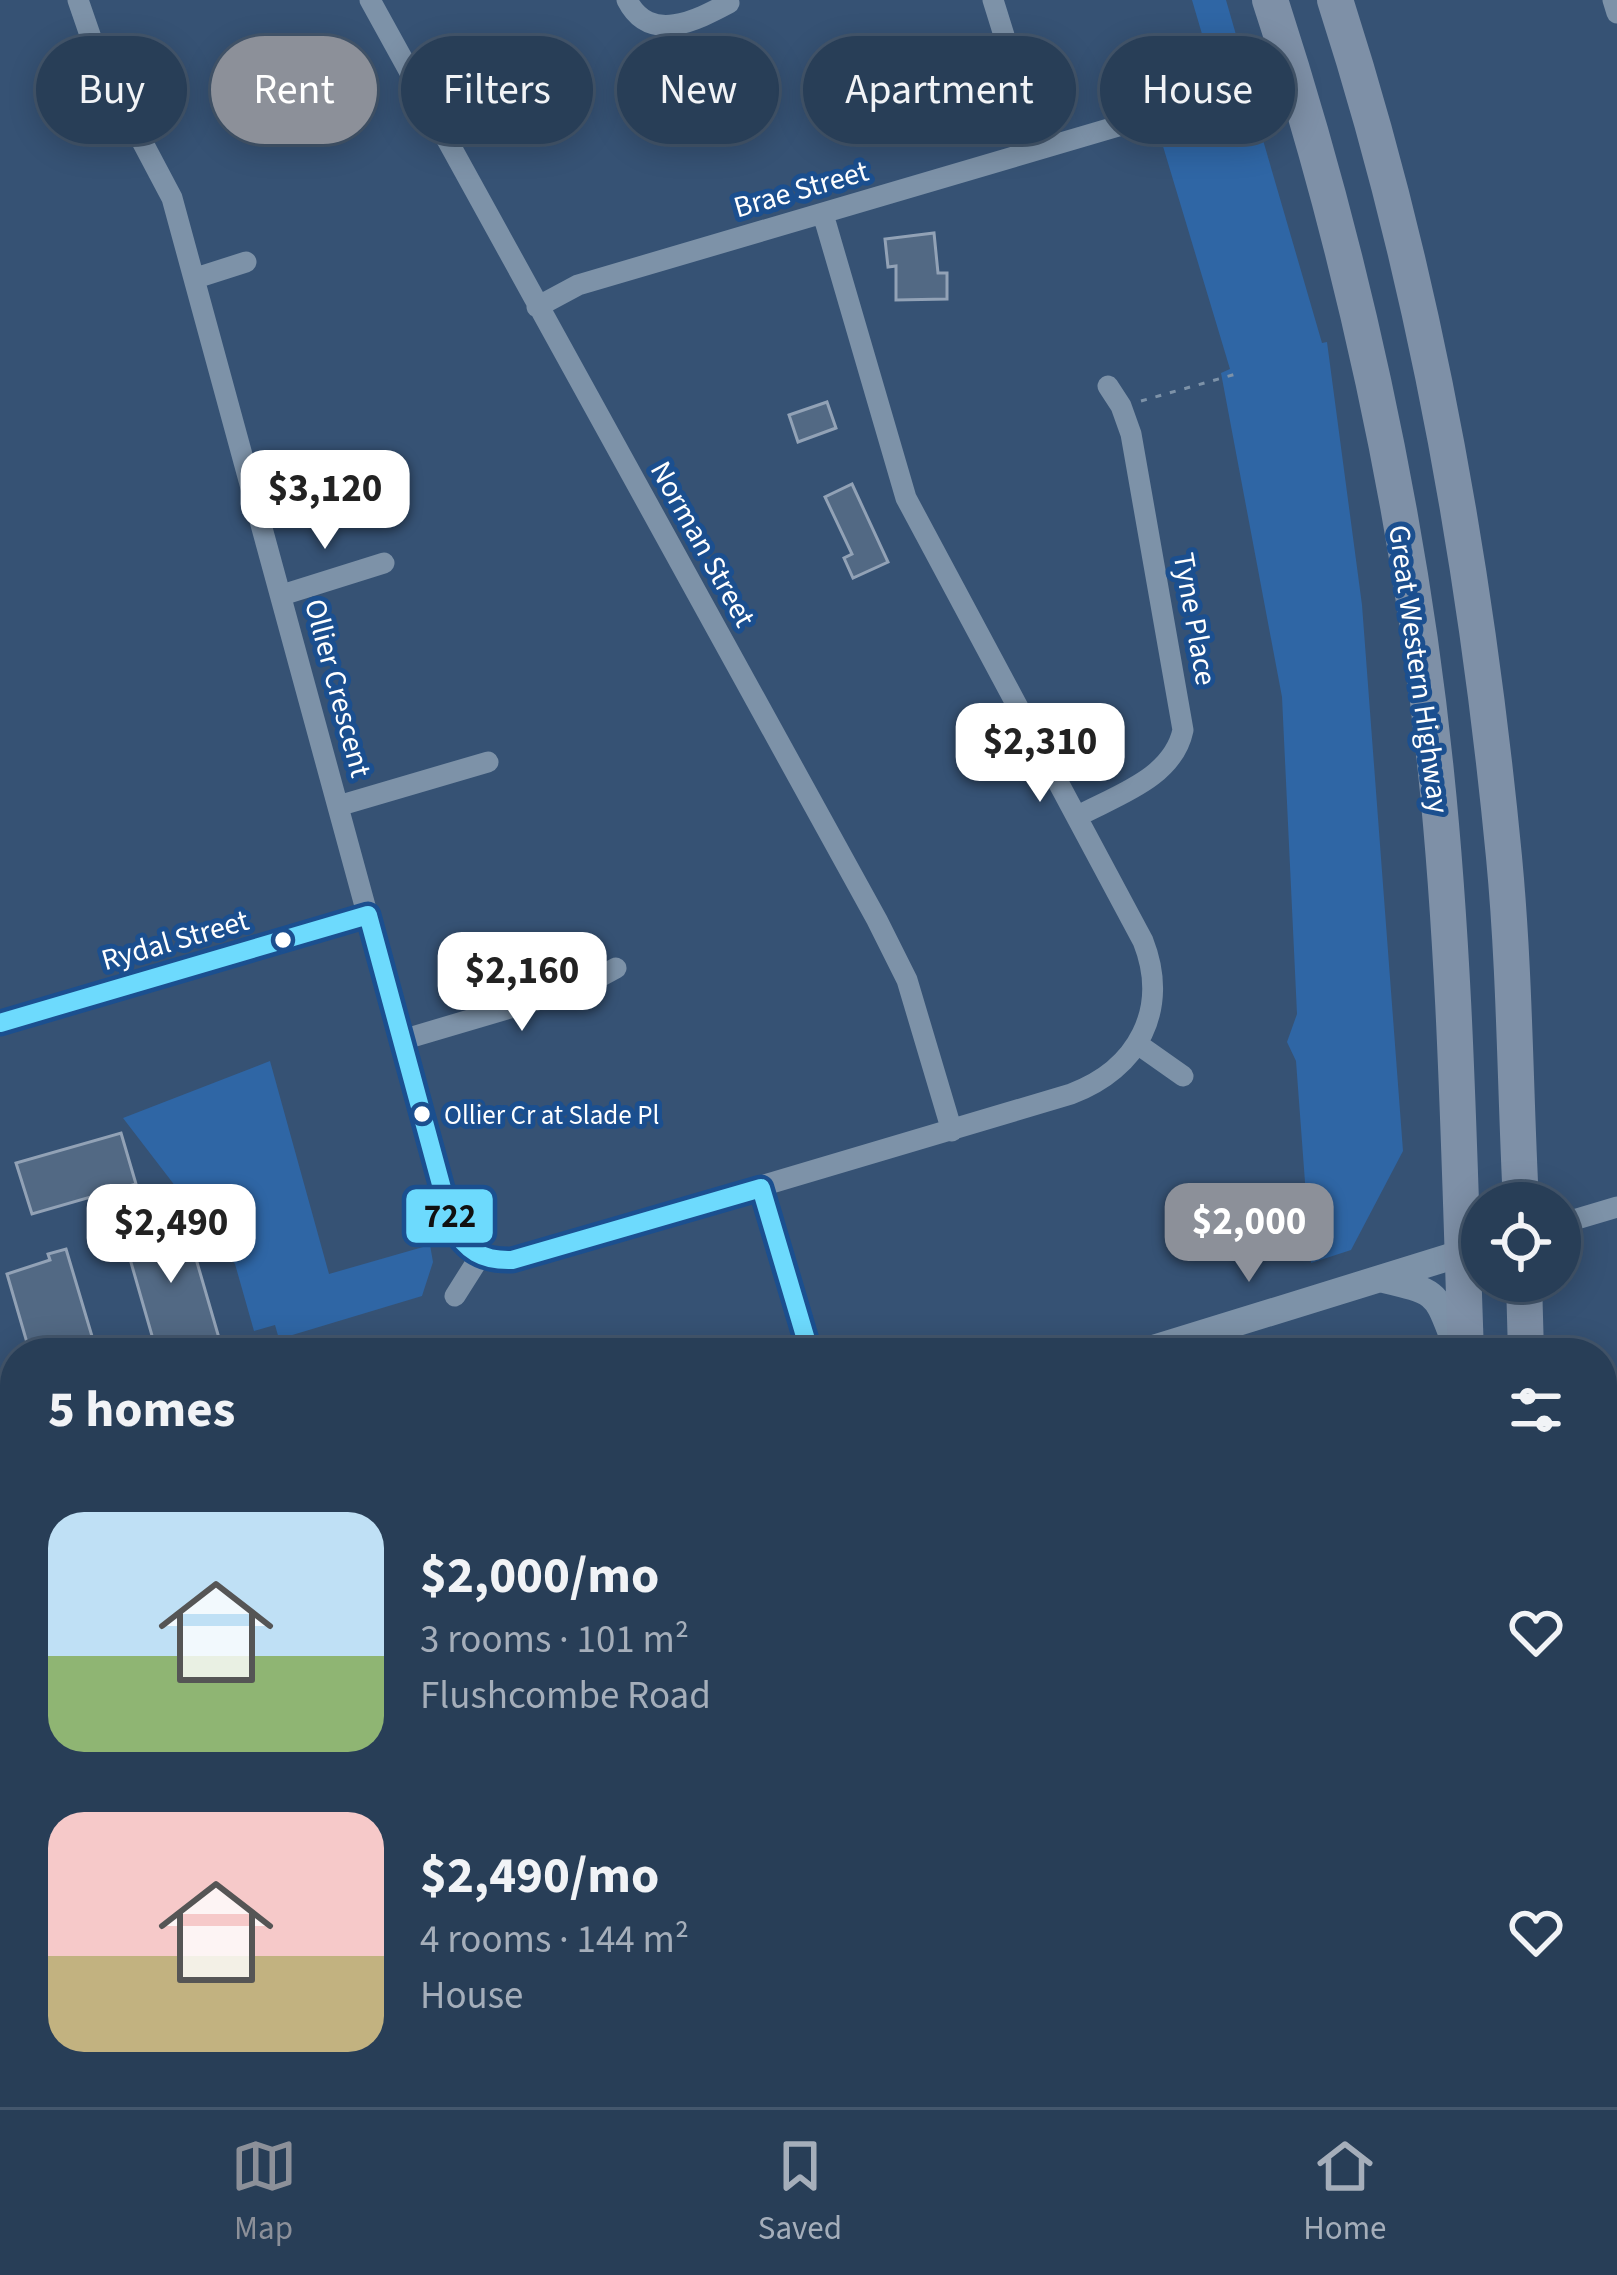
<!DOCTYPE html>
<meta charset="utf-8">
<style>
body{margin:0;font-family:"Source Sans 3",sans-serif;background:#344961;color:#f1f3f6;height:100vh;display:flex;flex-direction:column;font-size:45px;white-space:nowrap}
*{box-sizing:border-box;margin:0}
p{font-size:39px;color:#a5aeba}
.icon{flex:none;width:66px;height:66px;fill:none;stroke:currentColor;stroke-width:2;stroke-linecap:round;stroke-linejoin:round}
.map{position:relative;flex:1;overflow:hidden}
.drawer{position:absolute;left:0px;top:1338px;width:1617px;height:771px;display:flex;flex-direction:column;background:#283e57;border-radius:48px 48px 0 0;box-shadow:0 6px 30px #0003,0 0 0 3px #44576d}
.drawer>*{flex:none}
.guide{position:absolute;left:36px;top:36px;width:1545px;height:108px;display:flex;gap:24px}
.tools{position:absolute;left:1461px;top:1182px;display:grid;gap:24px}
.tools a{display:grid;place-items:center;width:120px;height:120px;border-radius:50%;background:#283e57;box-shadow:0 6px 30px #0003,0 0 0 3px #44576d;font-size:60px}
.price{position:absolute;translate:-50% -102px;padding:0 27px;border-radius:24px;background:#fff;color:#222;font-size:39px;line-height:78px;filter:drop-shadow(0 3px 6px #0008)}
.price::after{content:'';position:absolute;left:50%;top:72px;width:36px;height:27px;margin-left:-18px;background:inherit;clip-path:polygon(0 0,100% 0,50% 100%)}
.price.current{background:#8c9099;color:#fff}
ul{padding:0;list-style:none}
li{display:flex;align-items:center;gap:36px;height:300px;padding:0 48px}
li span{display:grid;place-items:center;flex:none;width:336px;height:240px;border-radius:36px;color:#555}
li>.icon{margin-inline-start:auto}
span .icon{width:144px;height:144px;fill:#fffc;stroke-width:1}
li b{font-size:51px}
h2{display:flex;justify-content:space-between;align-items:center;height:144px;padding:0 48px;font-size:51px}
.chip{padding:0 42px;border-radius:54px;background:#283e57;box-shadow:0 6px 30px #0003,0 0 0 3px #44576d;font-size:42px;line-height:108px}
.chip.current{background:#8c9099;color:#fff}
.menu{display:flex;justify-content:space-around;align-items:center;height:168px;border-top:3px solid #44576d;background:#283e57;font-size:33px;color:#a5aeba}
.menu a{display:grid;justify-items:center;gap:6px}
.menu .current{color:#8c9099}
.map>svg:first-child{display:block}
</style>
<div class="map">
<svg width="1617" height="2107" viewBox="0 0 1617 2107">
<rect width="100%" height="100%" fill="#365274"/>
<!-- green -->
<path fill="#2f66a5" d="M 1192,0 L 1226,0 L 1243,59 L 1212,68 Z
M 1256,116 L 1322,343 L 1327,342 L 1362,605 L 1403,1151 L 1351,1250 L 1311,1263 L 1296,1061 L 1287,1042 L 1297,1014 L 1282,697 L 1221,373 L 1230,369 L 1162,143 Z
M 270,1061 L 329,1274 L 430,1245 L 433,1262 L 422,1296 L 279,1339 L 275,1325 L 254,1331 L 235,1264 L 123,1118 Z
M 103,2094 L 239,2094 L 247,2107 L 108,2107 L 111,2103 Z
M 1308,2094 L 1466,2094 L 1467,2107 L 1312,2107 Z"/>
<!-- building -->
<path fill="#526984" stroke="#92a2b6" stroke-width="3" d="M 934,233 L 938,273 L 947,273 L 947,299 L 896,300 L 896,266 L 888,267 L 885,239 Z
M 827,402 L 836,428 L 798,442 L 789,415 Z
M 852,484 L 888,562 L 853,578 L 844,558 L 852,554 L 825,497 Z
M 121,1133 L 136,1184 L 32,1214 L 16,1163 Z
M 183,1214 L 219,1338 L 157,1353 L 124,1238 L 164,1227 L 162,1220 Z
M 66,1249 L 97,1353 L 30,1353 L 7,1274 L 50,1260 L 48,1254 Z"/>
<g fill="none" stroke-linecap="round" stroke-linejoin="round">
<!-- path -->
<path stroke="#7d92a8" stroke-width="3" stroke-dasharray="6 9" stroke-linecap="butt" d="M 1141,401 L 1236,374"/>
<!-- service -->
<path stroke="#7d92a8" stroke-width="10" d="M 0,1670 L 4,1677"/>
<!-- minor -->
<path stroke="#7d92a8" stroke-width="21" d="M 78,0 L 98,58 L 172,198 L 452,1225 C 464,1253 482,1263 512,1260 L 1071,1094 C 1138,1069 1170,1009 1143,941 L 906,498 L 823,214
M 370,0 L 877,920 L 907,980 L 952,1131
M 627,0 C 650,45 697,20 729,3
M 993,0 L 1039,148
M 1613,0 L 1617,13
M 196,278 L 246,262
M 537,307 L 578,285 L 1224,95
M 282,595 L 384,563
M 338,806 L 488,762
M 1078,816 C 1117,795 1173,778 1183,730 L 1131,434 L 1121,406 L 1108,386
M 0,1023 L 368,915
M 402,1040 L 581,987 L 616,968
M 1139,1045 L 1183,1076
M 761,1188 L 810,1353
M 1560,1224 L 1617,1207
M 455,1296 L 479,1258
M 221,2094 L 230,2107
M 485,2094 L 486,2107
M 701,2094 L 707,2107
M 1180,2094 L 1182,2107
M 0,2098 L 3,2107
M 818,2107 L 834,2094"/>
<!-- tertiary -->
<path stroke="#7d92a8" stroke-width="27" d="M 1382,1279 C 1442,1293 1435,1293 1457,1347
M 1139,1353 L 1482,1247
M 0,1694 L 15,1690"/>
<!-- trunk -->
<path stroke="#7e90a7" stroke-width="36" d="M 1270,0 C 1350,245 1410,515 1436,772 C 1456,965 1459,1159 1466,1353
M 1335,0 C 1425,278 1476,567 1504,857 C 1515,972 1515,1088 1521,1203
M 1524,1281 L 1526,1353
M 1494,2094 L 1495,2107
M 1551,2094 L 1552,2107"/>
<!-- bus-1 casing -->
<g stroke="#1b4f8f" stroke-width="27">
<path id="bus-1" d="M 0,1023 L 368,915 L 452,1225 C 465,1251 483,1261 512,1260 L 761,1188 L 810,1353"/>
</g>
<!-- bus-1 -->
<use href="#bus-1" stroke="#6ddafd" stroke-width="18"/>
</g>
<!-- markers -->
<g fill="#fff" stroke="#1b4f8f" stroke-width="4.5">
<circle cx="283" cy="940" r="10"/>
<circle cx="422" cy="1114" r="10"/>
</g>
<g text-anchor="middle" stroke-width="10" stroke-linejoin="round" paint-order="stroke">
<!-- bus labels -->
<g font-size="27" fill="#fff" stroke="#1b4f8f" text-anchor="start">
<text x="444" y="1124">Ollier Cr at Slade Pl</text>
</g>
<!-- street labels -->
<g font-size="30" fill="#fff" stroke="#1b4f8f">
<text transform="translate(801 189) rotate(-16)" y="10">Brae Street</text>
<text transform="translate(703 544) rotate(61)" y="10">Norman Street</text>
<text transform="translate(1195 619) rotate(80)" y="10">Tyne Place</text>
<text transform="translate(1419 669) rotate(82)" y="10">Great Western Highway</text>
<text transform="translate(338 688) rotate(75)" y="10">Ollier Crescent</text>
<text transform="translate(175 940) rotate(-16)" y="10">Rydal Street</text>
</g>
</g>
<rect stroke="#1b4f8f" stroke-width="4.5" x="404" y="1187" width="91" height="58" rx="12" fill="#6ddafd"/>
<g font-size="33" text-anchor="middle" font-weight="bold" fill="#111">
<text x="450" y="1227">722</text>
</g>
</svg>
<div class="tools">
<a><svg class="icon" aria-label="locate" viewBox="0 0 24 24"><circle cx="12" cy="12" r="6"/><path d="M12 2v4M12 18v4M2 12h4M18 12h4"/></svg></a>
</div>
<b class="price" style="left:325px;top:552px">$3,120</b>
<b class="price" style="left:1040px;top:805px">$2,310</b>
<b class="price" style="left:522px;top:1034px">$2,160</b>
<b class="price current" style="left:1249px;top:1285px">$2,000</b>
<b class="price" style="left:171px;top:1286px">$2,490</b>
<div class="guide">
<a class="chip">Buy</a>
<a class="chip current">Rent</a>
<a class="chip">Filters</a>
<a class="chip">New</a>
<a class="chip">Apartment</a>
<a class="chip">House</a>
</div>
<section class="drawer">
<h2>5 homes<svg class="icon" aria-label="filters" viewBox="0 0 24 24"><path d="M4 7h16M4 17h16"/><circle cx="9" cy="7" r="2"/><circle cx="15" cy="17" r="2"/></svg></h2>
<ul>
<li><span style="background:linear-gradient(#bfe0f5 60%,#8fb573 0)"><svg class="icon" aria-label="home" viewBox="0 0 24 24"><path d="M3 11l9-7 9 7M6 9v11h12V9"/></svg></span><div><b>$2,000/mo</b><p>3 rooms · 101 m²</p><p>Flushcombe Road</p></div><svg class="icon" aria-label="heart" viewBox="0 0 24 24"><path d="M12 20l-8-8c-3-5 5-10 8-4 3-6 11-1 8 4z"/></svg></li>
<li><span style="background:linear-gradient(#f6c9c9 60%,#c2b280 0)"><svg class="icon" aria-label="home" viewBox="0 0 24 24"><path d="M3 11l9-7 9 7M6 9v11h12V9"/></svg></span><div><b>$2,490/mo</b><p>4 rooms · 144 m²</p><p>House</p></div><svg class="icon" aria-label="heart" viewBox="0 0 24 24"><path d="M12 20l-8-8c-3-5 5-10 8-4 3-6 11-1 8 4z"/></svg></li>
</ul>
</section>
</div>
<nav class="menu">
<a class="current"><svg class="icon" aria-label="map" viewBox="0 0 24 24"><path d="M3 6l6-2 6 2 6-2v14l-6 2-6-2-6 2zM9 4v14M15 6v14"/></svg>Map</a>
<a><svg class="icon" aria-label="saved" viewBox="0 0 24 24"><path d="M7 4h10v16l-5-4-5 4z"/></svg>Saved</a>
<a><svg class="icon" aria-label="home" viewBox="0 0 24 24"><path d="M3 11l9-7 9 7M6 9v11h12V9"/></svg>Home</a>
</nav>
